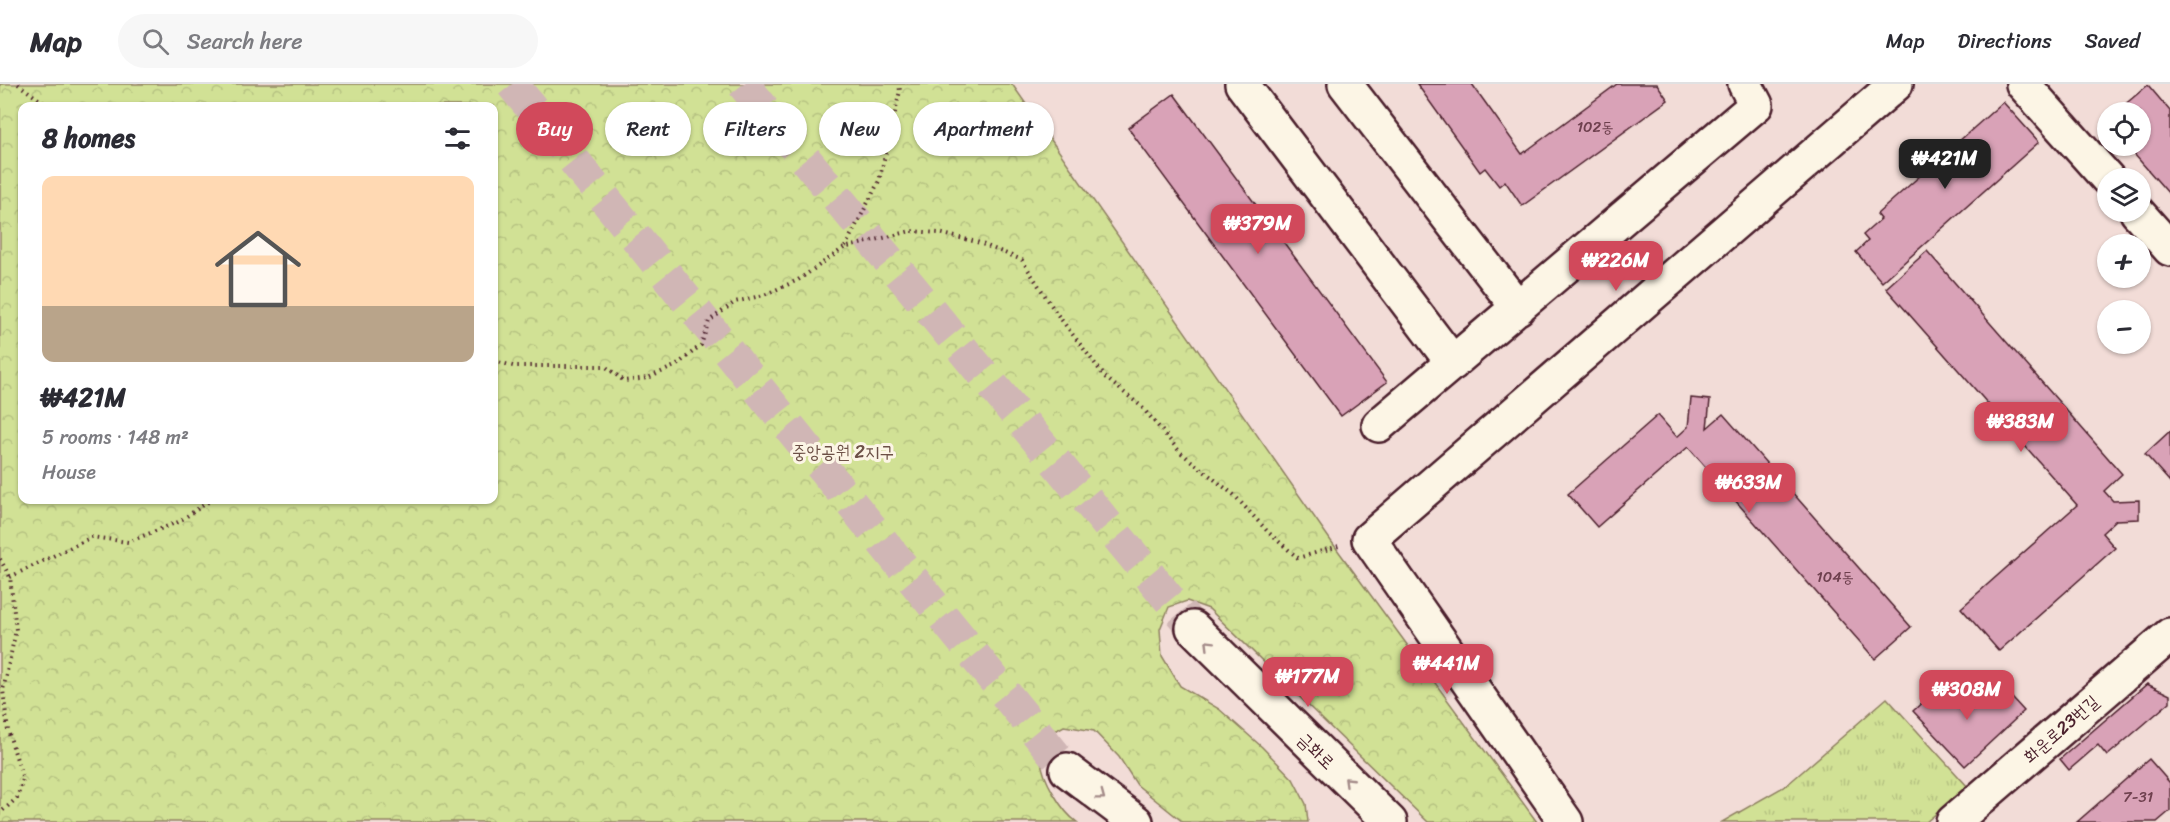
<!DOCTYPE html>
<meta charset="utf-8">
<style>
body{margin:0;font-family:Sriracha,"Poor Story",sans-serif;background:#f7f7f7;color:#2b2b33;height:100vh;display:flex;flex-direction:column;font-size:22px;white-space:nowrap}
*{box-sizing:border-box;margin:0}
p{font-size:20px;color:#7c7c81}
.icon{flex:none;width:33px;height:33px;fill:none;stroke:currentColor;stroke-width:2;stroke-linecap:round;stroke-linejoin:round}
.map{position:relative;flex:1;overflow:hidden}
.details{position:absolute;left:18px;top:18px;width:480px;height:402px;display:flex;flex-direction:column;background:#fff;border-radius:12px;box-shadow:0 2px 4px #0004}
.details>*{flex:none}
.banner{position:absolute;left:516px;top:18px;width:570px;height:54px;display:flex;gap:12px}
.buttons{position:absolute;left:2097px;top:18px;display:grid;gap:12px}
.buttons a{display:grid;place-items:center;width:54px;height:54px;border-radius:50%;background:#fff;box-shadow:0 2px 4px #0004;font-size:30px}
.price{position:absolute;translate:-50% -51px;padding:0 14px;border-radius:12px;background:#d1495b;color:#fff;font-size:20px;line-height:39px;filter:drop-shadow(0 2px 3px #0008)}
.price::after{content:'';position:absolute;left:50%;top:36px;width:18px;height:14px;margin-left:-9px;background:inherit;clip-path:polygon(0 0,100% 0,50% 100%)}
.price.selected{background:#222;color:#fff}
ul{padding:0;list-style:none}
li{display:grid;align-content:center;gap:12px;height:318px;padding:0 24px}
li+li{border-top:2px solid #e1e1e2}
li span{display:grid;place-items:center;height:186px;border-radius:12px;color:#555}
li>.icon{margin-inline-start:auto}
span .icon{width:108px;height:108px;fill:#fffc;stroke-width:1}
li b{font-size:26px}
h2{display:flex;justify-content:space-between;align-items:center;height:72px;padding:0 24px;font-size:26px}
.pill{padding:0 21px;border-radius:27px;background:#fff;box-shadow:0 2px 4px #0004;font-size:21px;line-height:54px}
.pill.selected{background:#d1495b;color:#fff}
header{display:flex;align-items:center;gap:36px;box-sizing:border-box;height:84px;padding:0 30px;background:#fff;border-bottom:2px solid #e1e1e2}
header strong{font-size:28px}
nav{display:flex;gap:33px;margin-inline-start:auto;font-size:21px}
.search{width:420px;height:54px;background:#f7f7f7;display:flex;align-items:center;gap:15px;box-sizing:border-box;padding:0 21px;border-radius:33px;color:#7c7c81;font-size:22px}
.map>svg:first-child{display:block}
</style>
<header>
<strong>Map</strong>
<div class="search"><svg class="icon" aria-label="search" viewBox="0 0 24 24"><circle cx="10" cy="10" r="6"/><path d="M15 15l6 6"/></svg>Search here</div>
<nav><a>Map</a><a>Directions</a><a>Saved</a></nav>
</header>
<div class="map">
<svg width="2170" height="738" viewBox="0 0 2170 738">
<defs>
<pattern id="forest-crowns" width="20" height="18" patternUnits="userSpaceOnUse" patternTransform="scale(1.5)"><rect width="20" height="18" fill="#d1e195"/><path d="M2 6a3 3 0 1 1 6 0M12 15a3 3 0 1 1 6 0" fill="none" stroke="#b5c181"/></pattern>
<pattern id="park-tufts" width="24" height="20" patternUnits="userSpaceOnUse" patternTransform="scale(1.5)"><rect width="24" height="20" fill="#d1e195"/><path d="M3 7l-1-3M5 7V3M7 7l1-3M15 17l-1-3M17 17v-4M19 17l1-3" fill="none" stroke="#b5c181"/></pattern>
</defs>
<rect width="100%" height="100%" fill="#f2dcd7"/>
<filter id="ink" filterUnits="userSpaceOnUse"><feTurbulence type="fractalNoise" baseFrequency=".0167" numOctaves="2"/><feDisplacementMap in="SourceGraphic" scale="12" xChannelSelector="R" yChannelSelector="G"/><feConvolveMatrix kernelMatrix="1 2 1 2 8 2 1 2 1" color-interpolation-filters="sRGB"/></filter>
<g filter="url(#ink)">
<!-- forest -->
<path fill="url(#forest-crowns)" stroke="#8e8060" stroke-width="1.5" fill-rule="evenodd" d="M 0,0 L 1012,0 L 1331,457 L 1537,738 L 1428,738 L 1209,525 L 1187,517 L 1169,523 L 1160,545 L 1162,572 L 1180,602 L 1219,625 L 1262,663 L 1293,695 L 1306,720 L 1308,738 L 1183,738 L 1137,701 L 1119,673 L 1094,647 L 1064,642 L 1046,652 C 1044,660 1041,669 1041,676 C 1042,694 1062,728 1077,738 L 0,738 ZM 22,22 L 494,22 L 494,416 L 22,416 Z"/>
<!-- park -->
<path fill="url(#park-tufts)" stroke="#8e8060" stroke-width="1.5" d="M 1887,614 L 1968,703 L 1926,738 L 1722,738 L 1787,701 Z"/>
<!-- building -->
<path fill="#d9a2b7" stroke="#4a1f2b" stroke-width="1.5" d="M 1417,0 L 1472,0 L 1522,70 L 1617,0 L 1657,0 L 1668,16 L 1522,122 L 1505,97 L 1499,102 L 1485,84 L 1480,88 Z
M 2148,1 L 2170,27 L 2170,111 L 2127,62 L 2140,62 L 2140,28 L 2116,28 Z
M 1174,10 L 1387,298 L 1341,332 L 1128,44 Z
M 2003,18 L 2039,58 L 1882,198 L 1856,168 L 1868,157 L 1863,151 L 1881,135 L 1877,130 Z
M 1927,167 L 2122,390 L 2104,407 L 2113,417 L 2139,416 L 2139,435 L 2116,436 L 2102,449 L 2115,464 L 1999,567 L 1961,524 L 2077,421 L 1886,204 Z
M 1691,314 L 1710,316 L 1707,344 L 1723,330 L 1911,543 L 1875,575 L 1688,363 L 1597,443 L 1568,410 L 1658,331 L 1677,353 L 1688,343 Z
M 2170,347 L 2170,398 L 2145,370 Z
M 1942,600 L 1961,620 L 1987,619 L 2003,604 L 2024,627 L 1965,682 L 1913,627 Z
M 2147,600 L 2170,611 L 2170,618 L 2107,672 L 2098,661 L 2069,686 L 2060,675 Z
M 2149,675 L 2170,699 L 2170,727 L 2157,738 L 2077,738 Z"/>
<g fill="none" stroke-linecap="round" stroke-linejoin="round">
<!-- major-tunnel -->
<path stroke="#d0b6b5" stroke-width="33" stroke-dasharray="33 16" stroke-linecap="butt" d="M 512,0 L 1067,686
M 743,0 L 1193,544"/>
<!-- minor casing -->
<g stroke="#4a1f2b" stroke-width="38">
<path id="minor" d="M 1242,0 L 1453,279
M 1345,0 L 1518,224
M 2023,0 L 2108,95
M 2137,128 L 2170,165
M 1379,341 L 1756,21 L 1745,0
M 1566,738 L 1369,455 L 1896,0
M 1953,738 L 2170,551"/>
</g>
<!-- major casing -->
<g stroke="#4a1f2b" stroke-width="38">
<path id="major" d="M 1193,544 L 1390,738
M 1067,686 L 1136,738"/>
</g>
<!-- path -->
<path stroke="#4a1f2b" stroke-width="4" stroke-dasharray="1.5 4.5" stroke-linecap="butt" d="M 18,0 L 48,22
M 845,163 L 879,97 L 900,7 L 899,0
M 494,277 L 513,282 L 605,282 L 624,297 L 648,294 L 677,281 L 701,261 L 709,237 L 735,218 L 764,211 L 798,196 L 844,164 L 911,147 L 939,149 L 977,158 L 1022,176 L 1057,230 L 1106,294 L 1141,322 L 1180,368 L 1234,411 L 1269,449 L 1298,474 L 1339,462
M 0,475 L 10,493 L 16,546 L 3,606 L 8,647 L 23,695 L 17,714 L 0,729
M 10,493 L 92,453 L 128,458 L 178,438 L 211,416"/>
<!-- minor -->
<use href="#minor" stroke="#fcf5e5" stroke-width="33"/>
<!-- major -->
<use href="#major" stroke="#fcf5e5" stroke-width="33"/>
</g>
<!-- one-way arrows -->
<defs><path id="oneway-chevron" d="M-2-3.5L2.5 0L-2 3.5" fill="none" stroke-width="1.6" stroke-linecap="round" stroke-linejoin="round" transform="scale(1.5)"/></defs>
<g stroke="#a38a88">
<use href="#oneway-chevron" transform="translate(1209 560) rotate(-135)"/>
<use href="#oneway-chevron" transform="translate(1348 697) rotate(-136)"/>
<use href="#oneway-chevron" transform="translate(1101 712) rotate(37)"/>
</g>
</g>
<g text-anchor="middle" stroke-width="6" stroke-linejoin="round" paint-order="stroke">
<!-- number labels -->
<g font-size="15" fill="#6e404e">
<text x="1595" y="48">102동</text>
<text x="1835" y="498">104동</text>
<text x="2138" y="718">7-31</text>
</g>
<!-- park labels -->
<g font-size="18" fill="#6c5046" stroke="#fcf5e5">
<text x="843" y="374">중앙공원 2지구</text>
</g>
<!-- street labels -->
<g font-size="18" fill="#4a1f2b" stroke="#fcf5e5">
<text transform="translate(2061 645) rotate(-41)" y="6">화운로23번길</text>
<text transform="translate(1316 667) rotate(44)" y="6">금화로</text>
</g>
</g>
</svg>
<div class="buttons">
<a><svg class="icon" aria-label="locate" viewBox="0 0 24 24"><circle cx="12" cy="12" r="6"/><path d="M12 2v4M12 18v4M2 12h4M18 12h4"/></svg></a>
<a><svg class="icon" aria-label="layers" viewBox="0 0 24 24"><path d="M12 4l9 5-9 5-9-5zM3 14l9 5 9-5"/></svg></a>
<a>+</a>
<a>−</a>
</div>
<b class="price selected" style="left:1945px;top:106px">₩421M</b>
<b class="price" style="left:1258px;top:171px">₩379M</b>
<b class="price" style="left:1616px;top:208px">₩226M</b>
<b class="price" style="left:2021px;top:369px">₩383M</b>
<b class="price" style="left:1749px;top:430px">₩633M</b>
<b class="price" style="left:1447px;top:611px">₩441M</b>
<b class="price" style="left:1308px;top:624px">₩177M</b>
<b class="price" style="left:1967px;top:637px">₩308M</b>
<div class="banner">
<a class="pill selected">Buy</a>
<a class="pill">Rent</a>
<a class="pill">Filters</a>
<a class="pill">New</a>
<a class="pill">Apartment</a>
</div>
<section class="details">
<h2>8 homes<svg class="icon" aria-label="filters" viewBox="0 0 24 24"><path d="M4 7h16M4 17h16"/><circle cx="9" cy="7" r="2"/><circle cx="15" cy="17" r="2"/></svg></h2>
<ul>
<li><span style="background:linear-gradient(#ffd9b3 70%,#b9a48a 0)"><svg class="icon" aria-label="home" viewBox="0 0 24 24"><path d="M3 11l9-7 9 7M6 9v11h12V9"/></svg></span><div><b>₩421M</b><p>5 rooms · 148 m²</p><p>House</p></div></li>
</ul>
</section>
</div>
